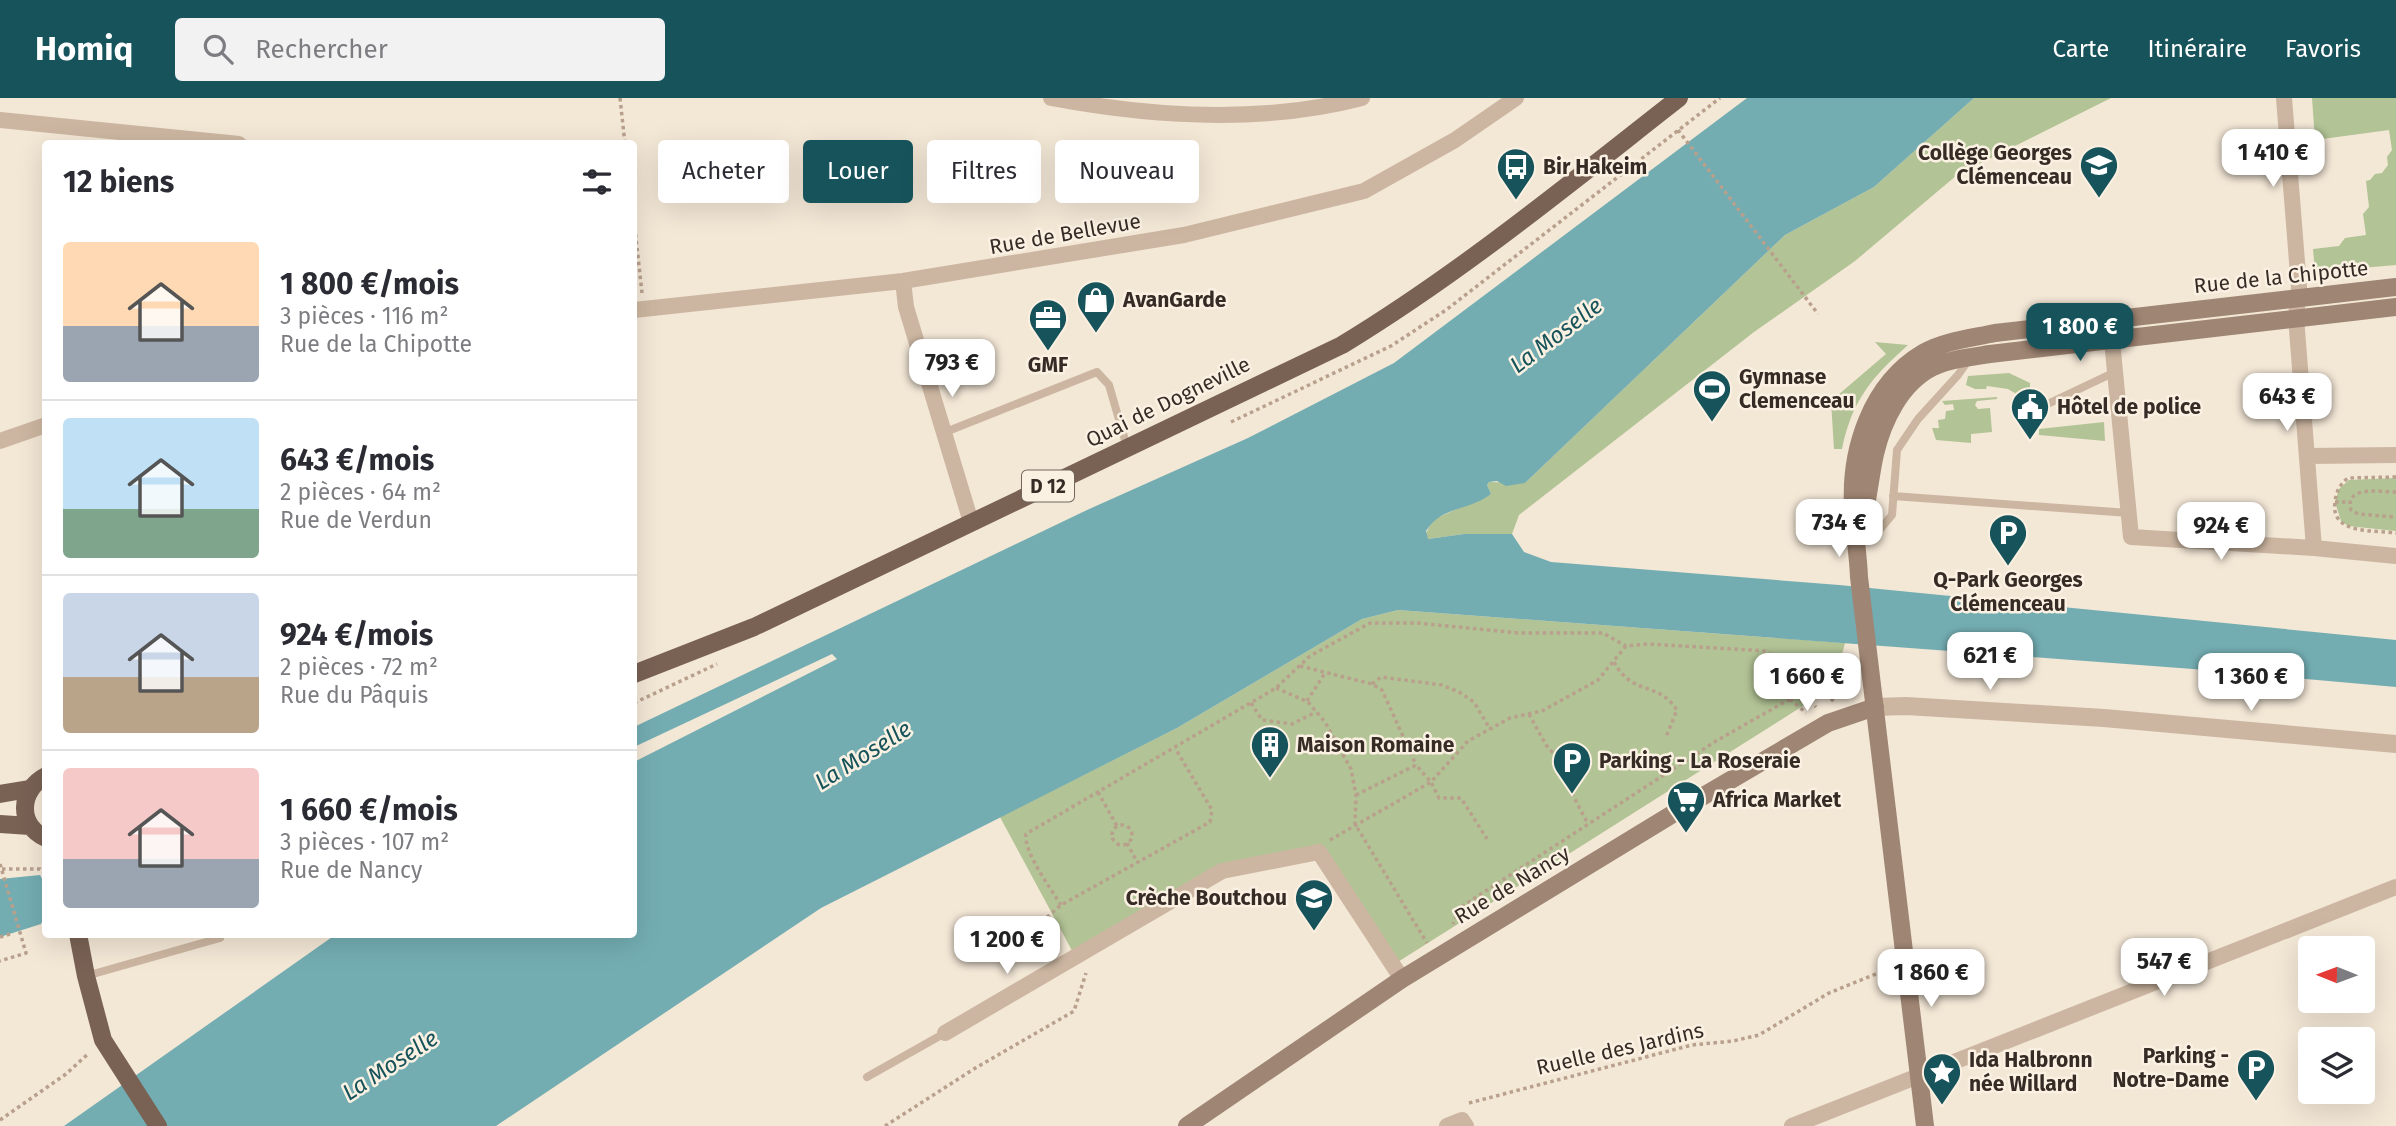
<!DOCTYPE html>
<html lang="fr">
<meta charset="utf-8">
<style>
body{margin:0;font-family:"Fira Sans",sans-serif;background:#f2f2f3;color:#2b2b33;height:100vh;display:flex;flex-direction:column;font-size:26px;white-space:nowrap}
*{box-sizing:border-box;margin:0}
p{font-size:23px;color:#7c7c81}
.icon{flex:none;width:38px;height:38px;fill:none;stroke:currentColor;stroke-width:2;stroke-linecap:round;stroke-linejoin:round}
.map{position:relative;flex:1;overflow:hidden}
.panel{position:absolute;left:42px;top:42px;width:595px;height:798px;display:flex;flex-direction:column;background:#fff;border-radius:7px;box-shadow:0 7px 28px #0002}
.panel>*{flex:none}
.banner{position:absolute;left:658px;top:42px;width:665px;height:63px;display:flex;gap:14px}
.needle{width:46px;rotate:271deg}
.controls{position:absolute;left:2298px;top:838px;display:grid;gap:14px}
.controls a{display:grid;place-items:center;width:77px;height:77px;border-radius:7px;background:#fff;box-shadow:0 7px 28px #0002;font-size:35px}
.price{position:absolute;translate:-50% -60px;padding:0 16px;border-radius:14px;background:#fff;color:#222;font-size:23px;line-height:46px;filter:drop-shadow(0 2px 4px #0008)}
.price::after{content:'';position:absolute;left:50%;top:42px;width:21px;height:16px;margin-left:-10px;background:inherit;clip-path:polygon(0 0,100% 0,50% 100%)}
.price.current{background:#17535a;color:#fff}
ul{padding:0;list-style:none}
li{display:flex;align-items:center;gap:21px;height:175px;padding:0 21px}
li+li{border-top:2px solid #e1e1e2}
li span{display:grid;place-items:center;flex:none;width:196px;height:140px;border-radius:7px;color:#555}
li>.icon{margin-inline-start:auto}
span .icon{width:84px;height:84px;fill:#fffc;stroke-width:1}
li b{font-size:30px}
h2{display:flex;justify-content:space-between;align-items:center;height:84px;padding:0 21px;font-size:30px}
.tag{padding:0 24px;border-radius:7px;background:#fff;box-shadow:0 7px 28px #0002;font-size:24px;line-height:63px}
.tag.current{background:#17535a;color:#fff}
header{display:flex;align-items:center;gap:42px;box-sizing:border-box;height:98px;padding:0 35px;background:#17535a;color:#fff}
header strong{font-size:33px}
nav{display:flex;gap:38px;margin-inline-start:auto;font-size:24px}
.search{width:490px;height:63px;background:#f2f2f3;display:flex;align-items:center;gap:18px;box-sizing:border-box;padding:0 24px;border-radius:7px;color:#7c7c81;font-size:26px}
.map>svg:first-child{display:block}
</style>
<header>
<strong>Homiq</strong>
<div class="search"><svg class="icon" aria-label="search" viewBox="0 0 24 24"><circle cx="10" cy="10" r="6"/><path d="M15 15l6 6"/></svg>Rechercher</div>
<nav><a>Carte</a><a>Itinéraire</a><a>Favoris</a></nav>
</header>
<div class="map">
<svg width="2396" height="1028" viewBox="0 0 2396 1028">
<rect width="100%" height="100%" fill="#f3e7d6"/>
<!-- green -->
<path fill="#b2c395" d="M 1974,0 L 2111,0 L 1957,77 L 1855,163 L 1754,234 L 1519,417 L 1512,436 L 1464,436 L 1428,441 L 1425,438 L 1432,422 L 1491,396 L 1487,387 L 1489,384 L 1525,385 L 1785,137 L 1874,89 Z
M 2312,0 L 2396,0 L 2396,167 L 2315,174 L 2313,151 L 2339,148 L 2345,140 L 2366,137 L 2363,116 L 2369,109 L 2366,83 L 2370,82 L 2375,76 L 2382,75 L 2388,67 L 2387,59 L 2392,52 L 2389,32 L 2315,42 Z
M 1875,244 L 1908,247 C 1872,279 1852,302 1842,351 L 1834,351 L 1831,303 L 1886,256 Z
M 2009,275 L 2030,285 L 2030,290 L 2020,298 L 2008,291 L 1987,288 L 1986,291 L 1975,291 L 1966,287 L 1968,278 Z
M 1997,299 L 1997,301 L 1977,303 L 1975,307 L 1978,311 L 1990,310 L 1992,334 L 1971,336 L 1971,345 L 1936,342 L 1932,330 L 1939,330 L 1938,322 L 1945,321 L 1946,313 L 1954,312 L 1953,306 L 1945,307 L 1942,303 Z
M 2104,324 L 2105,343 L 2039,337 L 2039,331 Z
M 2396,380 L 2396,433 L 2348,428 L 2341,423 L 2335,404 L 2339,391 L 2349,382 Z
M 1398,512 L 1845,545 L 1837,576 L 1817,599 L 1393,867 L 1319,754 L 1222,773 L 1076,860 L 1000,719 L 1177,630 L 1362,521 Z"/>
<!-- water -->
<path fill="#73adb2" d="M 1747,0 L 1974,0 L 1874,89 L 1785,137 L 1525,385 L 1506,388 L 1497,383 L 1489,384 L 1487,387 L 1491,396 C 1469,413 1441,408 1426,433 L 1428,441 L 1464,436 L 1512,436 L 1524,454 L 1551,464 L 1839,487 L 2396,542 L 2396,589 L 2193,571 L 1398,512 L 1362,521 L 1177,630 L 821,810 L 496,1028 L 64,1028 L 335,837 L 634,836 L 634,664 L 837,561 L 832,556 L 634,649 L 634,629 L 1087,412 L 1248,340 L 1394,265 Z
M 40,777 C 48,790 49,812 41,826 L 0,839 L 0,781 Z"/>
<g fill="none" stroke-linecap="round" stroke-linejoin="round">
<!-- path -->
<path stroke="#b8a08c" stroke-width="3.5" stroke-dasharray="3.5 3.5" stroke-linecap="butt" d="M 620,0 L 625,46
M 1678,32 L 1818,216
M 634,122 L 642,195
M 1231,324 L 1391,248 L 1446,212 L 1720,0
M 2396,379 L 2348,380 C 2340,386 2336,394 2335,404 C 2330,437 2375,432 2396,435
M 2396,394 C 2380,394 2344,387 2351,412 L 2358,416 L 2396,419
M 2335,404 L 2349,404
M 1614,564 C 1633,599 1657,582 1677,612 L 1666,639
M 1300,568 L 1372,586 L 1382,592 L 1416,667
M 1372,586 L 1381,579 L 1442,587 L 1459,594 L 1474,604 L 1490,631
M 1276,590 L 1308,604 L 1325,624 L 1351,671 L 1356,697 L 1355,726 L 1427,845
M 1805,598 L 1816,609
M 1790,601 L 1806,615
M 1307,603 L 1325,575
M 1831,603 L 1853,581
M 634,605 L 717,566
M 1251,605 L 1262,622 L 1292,626 L 1316,614
M 1529,616 L 1546,647 L 1560,663 L 1569,690 L 1588,726
M 1098,694 L 1117,728
M 1356,697 L 1416,667 L 1431,684 L 1439,700 L 1461,700 L 1487,741
M1112 737a10 10 0 1 1 20 0a10 10 0 1 1-20 0Z
M 1330,742 L 1431,684 L 1468,643 L 1510,620 L 1542,613 L 1598,582 L 1626,548 L 1648,546 L 1767,553 L 1794,586 L 1790,601 L 1716,643 L 1461,809 L 1453,826
M 1127,745 L 1137,764
M 0,766 L 26,855 L 0,863
M 2,771 L 40,771 L 46,777
M 1061,807 C 1051,791 1023,753 1026,736 L 1276,590 L 1310,558 L 1370,525 L 1417,525 L 1519,535 L 1603,535 L 1626,548
M 1026,838 L 1061,807 L 1210,724 L 1212,712 L 1175,650
M 0,839 L 10,836
M 1469,1005 L 1692,947 L 1733,943 L 1759,937 L 1829,895 L 1888,871
M 0,1022 L 66,976 L 89,955
M 885,1028 L 977,969 L 1074,913 L 1086,875"/>
<!-- service -->
<path stroke="#ccb6a1" stroke-width="8" d="M 2033,313 L 2115,274
M 943,335 L 1097,274 L 1109,287 L 1127,349
M 1893,398 L 2129,415
M 1857,441 L 1877,435 L 1892,417 L 1897,352 L 1918,321 L 1958,277 L 1968,263
M 86,878 L 220,840
M 867,979 L 945,935"/>
<!-- minor -->
<path stroke="#ccb6a1" stroke-width="16" d="M 1051,0 C 1152,19 1262,26 1362,0
M 2284,0 L 2299,189 L 2296,219 L 2314,450
M 0,22 L 239,46
M 903,183 L 906,209 L 971,424
M 634,212 L 903,183 L 1184,137 L 1364,93 L 1455,42 L 1516,0
M 2110,222 L 2131,439 L 2314,450 L 2396,458
M 0,343 L 46,327
M 2308,358 L 2396,357
M 945,935 L 1222,773 L 1319,754 L 1402,881
M 1447,1028 L 1462,1022 L 1466,1028
M 1792,1028 L 2396,789"/>
<!-- tertiary -->
<path stroke="#ccb6a1" stroke-width="18" d="M 1875,609 L 1906,608 L 2104,620 L 2396,646"/>
<!-- secondary -->
<path stroke="#9f8573" stroke-width="18" d="M 1859,435 C 1868,408 1869,383 1875,356 C 1883,322 1901,285 1933,269 C 1951,261 1971,259 1990,256 L 2396,209
M 1187,1028 L 1402,881 L 1671,717 L 1828,625 L 1875,609
M 1925,1028 L 1859,479 C 1858,455 1854,432 1853,409 C 1850,351 1871,286 1923,255 C 1944,243 1972,240 1995,235 L 2396,189"/>
<!-- primary -->
<path stroke="#796254" stroke-width="18" d="M 634,576 L 754,529 L 1342,247 C 1462,174 1569,86 1679,0
M 46,678 C 19,692 17,727 46,740
M 0,696 L 29,691
M 0,726 L 30,728
M 78,836 L 86,878 L 103,942 L 158,1028"/>
</g>
<!-- icons -->
<defs>
<g id="school-pin" transform="scale(2.0125)"><path d="M0 17L-7.5 6A9.5 9.5 0 1 1 7.5 6Z" fill="#17535a" stroke="#fbf1e3"/><path d="M0-5L7-2L0 1L-7-2ZM-4 1L0 2.5L4 1V4Q0 6-4 4Z" fill="#fff"/></g>
<g id="bus-pin" transform="scale(2.0125)"><path d="M0 17L-7.5 6A9.5 9.5 0 1 1 7.5 6Z" fill="#17535a" stroke="#fbf1e3"/><path d="M-5-6H5V4H4V6H2V4H-2V6H-4V4H-5ZM-3.5-4V0h7V-4ZM-3.5 1.2v1.5H-2V1.2ZM2 1.2v1.5H3.5V1.2Z" fill="#fff"/></g>
<g id="shop-pin" transform="scale(2.0125)"><path d="M0 17L-7.5 6A9.5 9.5 0 1 1 7.5 6Z" fill="#17535a" stroke="#fbf1e3"/><path d="M-5-2.5h2.3a2.7 3.5 0 0 1 5.4 0H5L5.5 6h-11ZM-1.5-2.5h3a1.5 2.3 0 0 0-3 0Z" fill="#fff"/></g>
<g id="office-pin" transform="scale(2.0125)"><path d="M0 17L-7.5 6A9.5 9.5 0 1 1 7.5 6Z" fill="#17535a" stroke="#fbf1e3"/><path d="M-6-3h4V-5.5h4V-3h4V5H-6ZM-1-4.5V-3h2v-1.5ZM-6 0V1H6V0Z" fill="#fff"/></g>
<g id="stadium-pin" transform="scale(2.0125)"><path d="M0 17L-7.5 6A9.5 9.5 0 1 1 7.5 6Z" fill="#17535a" stroke="#fbf1e3"/><path d="M0-5a6.5 5 0 1 0 0 10a6.5 5 0 1 0 0-10ZM-3.5-1.8h7v3.6h-7Z" fill="#fff"/></g>
<g id="civic-pin" transform="scale(2.0125)"><path d="M0 17L-7.5 6A9.5 9.5 0 1 1 7.5 6Z" fill="#17535a" stroke="#fbf1e3"/><path d="M-.6-6.5H3V-4.5H.6V-3L4-1V1h2V6H-6V1h2V-1L-.6-3ZM-1.2 2.5V6h2.4V2.5Z" fill="#fff"/></g>
<g id="parking-pin" transform="scale(2.0125)"><path d="M0 17L-7.5 6A9.5 9.5 0 1 1 7.5 6Z" fill="#17535a" stroke="#fbf1e3"/><path d="M-3.5-5.5H1a3.5 3.5 0 0 1 0 7H-1V5.5H-3.5ZM-1-3.4V-.6H.8a1.4 1.4 0 0 0 0-2.8Z" fill="#fff"/></g>
<g id="building-pin" transform="scale(2.0125)"><path d="M0 17L-7.5 6A9.5 9.5 0 1 1 7.5 6Z" fill="#17535a" stroke="#fbf1e3"/><path d="M-4-6H4V6H1V3H-1V6H-4ZM-2.5-4.3h1.7v1.8h-1.7ZM.8-4.3h1.7v1.8H.8ZM-2.5-1h1.7V.8h-1.7ZM.8-1h1.7V.8H.8Z" fill="#fff"/></g>
<g id="supermarket-pin" transform="scale(2.0125)"><path d="M0 17L-7.5 6A9.5 9.5 0 1 1 7.5 6Z" fill="#17535a" stroke="#fbf1e3"/><path d="M-6-5.5h2.5l.6 2H6L4.5 2H-2.5L-4.4-4H-6ZM-1.5 3.2a1.3 1.3 0 1 0 .1 0ZM3 3.2a1.3 1.3 0 1 0 .1 0Z" fill="#fff"/></g>
<g id="sight-pin" transform="scale(2.0125)"><path d="M0 17L-7.5 6A9.5 9.5 0 1 1 7.5 6Z" fill="#17535a" stroke="#fbf1e3"/><path d="M0-6L1.8-2.2L6-1.7L2.9 1.2L3.7 5.4L0 3.3L-3.7 5.4L-2.9 1.2L-6-1.7L-1.8-2.2Z" fill="#fff"/></g>
</defs>
<g fill-rule="evenodd">
<use href="#school-pin" x="2099" y="67"/>
<use href="#bus-pin" x="1516" y="69"/>
<use href="#shop-pin" x="1096" y="202"/>
<use href="#office-pin" x="1048" y="220"/>
<use href="#stadium-pin" x="1712" y="291"/>
<use href="#civic-pin" x="2030" y="309"/>
<use href="#parking-pin" x="2008" y="435"/>
<use href="#building-pin" x="1270" y="647"/>
<use href="#parking-pin" x="1572" y="663"/>
<use href="#supermarket-pin" x="1686" y="702"/>
<use href="#school-pin" x="1314" y="800"/>
<use href="#parking-pin" x="2256" y="970"/>
<use href="#sight-pin" x="1942" y="974"/>
</g>
<g text-anchor="middle" stroke-width="5" stroke-linejoin="round" paint-order="stroke">
<!-- shield labels -->
<rect fill="#fbf1e3" stroke="#71665e" stroke-width="2" x="1022" y="372.5" width="52" height="31" rx="5"/>
<g font-size="19" font-weight="bold" fill="#362b25">
<text x="1048" y="395">D 12</text>
</g>
<!-- poi labels -->
<g font-size="21" font-weight="bold" fill="#362b25" stroke="#fbf1e3" text-anchor="start">
<text x="2072" y="62" text-anchor="end">Collège Georges<tspan x="2072" dy="24">Clémenceau</tspan></text>
<text x="1543" y="76">Bir Hakeim</text>
<text x="1123" y="209">AvanGarde</text>
<text x="1048" y="274" text-anchor="middle">GMF</text>
<text x="1739" y="286">Gymnase<tspan x="1739" dy="24">Clemenceau</tspan></text>
<text x="2057" y="316">Hôtel de police</text>
<text x="2008" y="489" text-anchor="middle">Q-Park Georges<tspan x="2008" dy="24">Clémenceau</tspan></text>
<text x="1297" y="654">Maison Romaine</text>
<text x="1599" y="670">Parking - La Roseraie</text>
<text x="1713" y="709">Africa Market</text>
<text x="1287" y="807" text-anchor="end">Crèche Boutchou</text>
<text x="2229" y="965" text-anchor="end">Parking -<tspan x="2229" dy="24">Notre-Dame</tspan></text>
<text x="1969" y="969">Ida Halbronn<tspan x="1969" dy="24">née Willard</tspan></text>
</g>
<!-- street labels -->
<g font-size="21" fill="#362b25" stroke="#fbf1e3">
<text transform="translate(1065 136) rotate(-10)" y="7">Rue de Bellevue</text>
<text transform="translate(2281 179) rotate(-6)" y="7">Rue de la Chipotte</text>
<text transform="translate(1168 304) rotate(-26)" y="7">Quai de Dogneville</text>
<text transform="translate(1512 787) rotate(-31)" y="7">Rue de Nancy</text>
<text transform="translate(1620 951) rotate(-13)" y="7">Ruelle des Jardins</text>
</g>
<!-- water labels -->
<g font-size="23" font-style="italic" fill="#17535a" stroke="#fbf1e3">
<text transform="translate(1556 237) rotate(-37)" y="8">La Moselle</text>
<text transform="translate(863 657) rotate(-32)" y="8">La Moselle</text>
<text transform="translate(390 967) rotate(-33)" y="8">La Moselle</text>
</g>
</g>
</svg>
<div class="controls">
<a><svg class="needle" viewBox="-14 -14 28 28"><path d="M0-13l5 13h-10z" fill="#e53935"/><path d="M0 13l5-13h-10z" fill="#7c7c81"/></svg></a>
<a><svg class="icon" aria-label="layers" viewBox="0 0 24 24"><path d="M12 4l9 5-9 5-9-5zM3 14l9 5 9-5"/></svg></a>
</div>
<b class="price" style="left:2273px;top:91px">1 410 €</b>
<b class="price current" style="left:2080px;top:265px">1 800 €</b>
<b class="price" style="left:952px;top:301px">793 €</b>
<b class="price" style="left:2287px;top:335px">643 €</b>
<b class="price" style="left:1839px;top:461px">734 €</b>
<b class="price" style="left:2221px;top:464px">924 €</b>
<b class="price" style="left:1990px;top:594px">621 €</b>
<b class="price" style="left:1807px;top:615px">1 660 €</b>
<b class="price" style="left:2251px;top:615px">1 360 €</b>
<b class="price" style="left:1007px;top:878px">1 200 €</b>
<b class="price" style="left:2164px;top:900px">547 €</b>
<b class="price" style="left:1931px;top:911px">1 860 €</b>
<div class="banner">
<a class="tag">Acheter</a>
<a class="tag current">Louer</a>
<a class="tag">Filtres</a>
<a class="tag">Nouveau</a>
</div>
<section class="panel">
<h2>12 biens<svg class="icon" aria-label="filters" viewBox="0 0 24 24"><path d="M4 7h16M4 17h16"/><circle cx="9" cy="7" r="2"/><circle cx="15" cy="17" r="2"/></svg></h2>
<ul>
<li><span style="background:linear-gradient(#ffd9b3 60%,#9aa5b1 0)"><svg class="icon" aria-label="home" viewBox="0 0 24 24"><path d="M3 11l9-7 9 7M6 9v11h12V9"/></svg></span><div><b>1 800 €/mois</b><p>3 pièces · 116 m²</p><p>Rue de la Chipotte</p></div></li>
<li><span style="background:linear-gradient(#bfe0f5 65%,#7fa58c 0)"><svg class="icon" aria-label="home" viewBox="0 0 24 24"><path d="M3 11l9-7 9 7M6 9v11h12V9"/></svg></span><div><b>643 €/mois</b><p>2 pièces · 64 m²</p><p>Rue de Verdun</p></div></li>
<li><span style="background:linear-gradient(#c9d6e8 60%,#b9a48a 0)"><svg class="icon" aria-label="home" viewBox="0 0 24 24"><path d="M3 11l9-7 9 7M6 9v11h12V9"/></svg></span><div><b>924 €/mois</b><p>2 pièces · 72 m²</p><p>Rue du Pâquis</p></div></li>
<li><span style="background:linear-gradient(#f6c9c9 65%,#9aa5b1 0)"><svg class="icon" aria-label="home" viewBox="0 0 24 24"><path d="M3 11l9-7 9 7M6 9v11h12V9"/></svg></span><div><b>1 660 €/mois</b><p>3 pièces · 107 m²</p><p>Rue de Nancy</p></div></li>
</ul>
</section>
</div>
